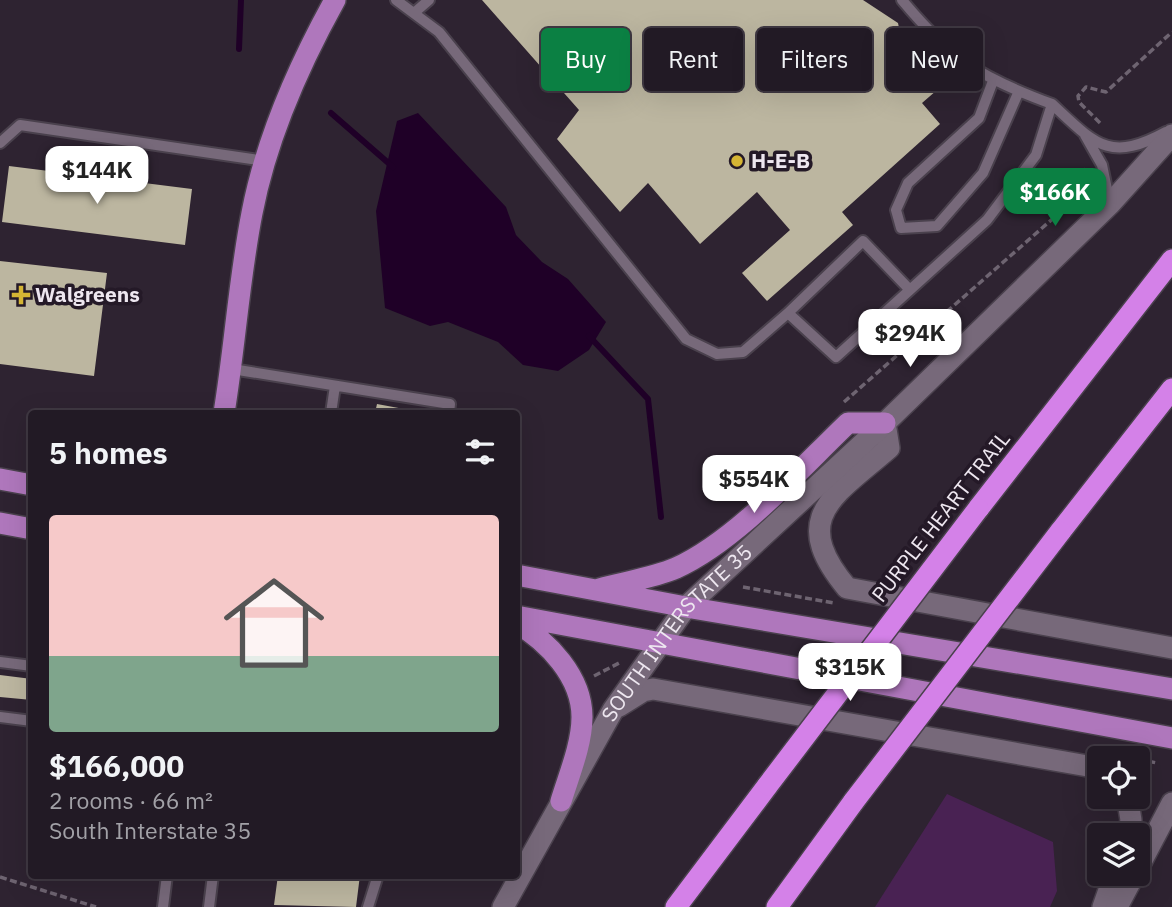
<!DOCTYPE html>
<meta charset="utf-8">
<style>
body{margin:0;font-family:"IBM Plex Sans",sans-serif;background:#2e2732;color:#f1f3f6;height:100vh;display:flex;flex-direction:column;font-size:26px;white-space:nowrap}
*{box-sizing:border-box;margin:0}
p{font-size:23px;color:#a2a1a7}
.icon{flex:none;width:38px;height:38px;fill:none;stroke:currentColor;stroke-width:2;stroke-linecap:round;stroke-linejoin:round}
.map{position:relative;flex:1;overflow:hidden}
.panel{position:absolute;left:28px;top:410px;width:492px;height:469px;display:flex;flex-direction:column;background:#221a25;border-radius:7px;box-shadow:0 7px 28px #0002,0 0 0 2px #3f3842}
.panel>*{flex:none}
.banner{position:absolute;left:541px;top:28px;width:525px;height:63px;display:flex;gap:14px}
.fabs{position:absolute;left:1087px;top:746px;display:grid;gap:14px}
.fabs a{display:grid;place-items:center;width:63px;height:63px;border-radius:7px;background:#221a25;box-shadow:0 7px 28px #0002,0 0 0 2px #3f3842;font-size:35px}
.price{position:absolute;translate:-50% -60px;padding:0 16px;border-radius:14px;background:#fff;color:#222;font-size:23px;line-height:46px;filter:drop-shadow(0 2px 4px #0008)}
.price::after{content:'';position:absolute;left:50%;top:42px;width:21px;height:16px;margin-left:-10px;background:inherit;clip-path:polygon(0 0,100% 0,50% 100%)}
.price.on{background:#0b8043;color:#fff}
ul{padding:0;list-style:none}
li{display:grid;align-content:center;gap:14px;height:371px;padding:0 21px}
li+li{border-top:2px solid #3f3842}
li span{display:grid;place-items:center;height:217px;border-radius:7px;color:#555}
li>.icon{margin-inline-start:auto}
span .icon{width:126px;height:126px;fill:#fffc;stroke-width:1}
li b{font-size:30px}
h2{display:flex;justify-content:space-between;align-items:center;height:84px;padding:0 21px;font-size:30px}
.tag{padding:0 24px;border-radius:7px;background:#221a25;box-shadow:0 7px 28px #0002,0 0 0 2px #3f3842;font-size:24px;line-height:63px}
.tag.on{background:#0b8043;color:#fff}
.map>svg:first-child{display:block}
</style>
<div class="map">
<svg width="1172" height="907" viewBox="0 0 1172 907">
<rect width="100%" height="100%" fill="#2e2331"/>
<!-- green -->
<path fill="#492253" d="M 947,794 L 1053,842 L 1057,891 L 1050,907 L 875,907 Z"/>
<!-- water -->
<path fill="#1f0027" d="M 418,113 L 506,207 L 516,235 L 542,262 L 568,279 L 606,322 L 589,350 L 558,371 L 523,365 L 498,342 L 448,322 L 430,326 L 385,308 L 376,211 L 397,121 Z"/>
<g fill="none" stroke-linecap="round" stroke-linejoin="round">
<!-- stream -->
<path stroke="#1f0027" stroke-width="6" d="M 239,49 L 241,0
M 331,113 L 393,167
M 589,336 L 648,399 L 661,517"/>
</g>
<!-- building -->
<path fill="#bcb6a0" d="M 482,0 L 863,0 L 898,23 L 902,42 L 944,84 L 922,103 L 940,124 L 842,212 L 853,225 L 767,301 L 742,273 L 790,230 L 757,192 L 700,244 L 648,183 L 620,212 L 557,139 L 579,110 Z
M 9,166 L 192,189 L 185,245 L 2,222 Z
M 0,261 L 107,273 L 94,376 L 0,364 Z
M 377,404 L 404,409 L 403,413 L 375,413 Z
M 0,675 L 32,679 L 32,700 L 0,697 Z
M 278,875 L 360,875 L 356,907 L 274,905 Z"/>
<g fill="none" stroke-linecap="round" stroke-linejoin="round">
<!-- lane casing -->
<g stroke="#4a414d" stroke-width="14">
<path id="lane" d="M 396,0 L 439,32 L 686,339 L 717,354 L 743,352 L 788,313 L 836,357 L 987,220 L 1036,155 L 1052,104 C 979,77 952,60 902,0
M 414,13 L 429,0
M 993,81 L 979,118 L 908,183 L 896,210 L 901,228 L 937,226 L 983,173 L 1019,91
M 1052,104 C 1095,144 1109,163 1166,132
M 1085,135 L 1102,165 L 1110,204
M 0,143 L 20,125 L 265,161
M 788,313 L 863,241 L 910,290
M 232,369 L 450,404 L 449,413
M 331,413 L 335,386
M 0,662 L 32,666
M 0,717 L 32,721
M 163,907 L 167,875
M 209,907 L 213,875
M 368,907 L 378,875"/>
</g>
<!-- secondary casing -->
<g stroke="#4a414d" stroke-width="24">
<g id="secondary">
<path d="M 885,423 L 889,448 C 834,496 788,517 847,588 L 1172,648"/>
<path d="M 619,706 L 643,691 L 653,689 L 1099,768"/>
<path d="M 1127,796 L 1131,820 L 1128,835"/>
<path d="M 1138,868 L 1172,803"/>
<path id="s1" d="M 503,907 L 613,710 L 686,607 L 885,423 L 1110,204 L 1172,135"/>
<path d="M 1103,907 L 1115,873"/>
<path d="M 1117,907 L 1135,873"/>
</g>
</g>
<!-- primary casing -->
<g stroke="#4a414d" stroke-width="24">
<path id="primary" d="M 224,413 C 235,346 239,279 252,213 C 266,140 299,65 335,0
M 0,479 L 32,485
M 0,523 L 32,529
M 516,575 L 686,607 L 1172,689
M 599,589 C 624,582 653,578 676,568 C 736,541 800,469 848,423 L 885,423
M 516,616 L 1172,738
M 516,623 C 548,641 582,677 582,717 C 582,744 569,775 561,801"/>
</g>
<!-- highway casing -->
<g stroke="#4a414d" stroke-width="24">
<path id="highway" d="M 978,509 L 1172,260
M 1060,532 L 1172,389
M 676,907 L 768,785
M 777,907 L 854,801"/>
</g>
<!-- path -->
<path stroke="#6e6471" stroke-width="3.5" stroke-dasharray="7 3.5" stroke-linecap="butt" d="M 1100,123 L 1079,102 L 1078,96 L 1086,87 L 1106,92 L 1172,32
M 844,402 L 1074,200 L 1077,192 L 1069,184 L 1086,169
M 743,587 L 834,603
M 594,676 L 621,662
M 1114,755 L 1129,758
M 1138,759 L 1157,763
M 0,877 L 96,907"/>
<!-- lane -->
<use href="#lane" stroke="#77697a" stroke-width="10"/>
<!-- secondary -->
<use href="#secondary" stroke="#77697a" stroke-width="21"/>
<!-- primary -->
<use href="#primary" stroke="#af77bc" stroke-width="21"/>
<!-- highway -->
<use href="#highway" stroke="#d481e8" stroke-width="21"/>
<!-- highway-bridge casing -->
<g stroke="#4a414d" stroke-width="24" stroke-linecap="butt">
<path id="highway-bridge" d="M 768,785 L 978,509
M 854,801 L 1060,532"/>
</g>
<!-- highway-bridge -->
<use href="#highway-bridge" stroke="#d481e8" stroke-width="21"/>
</g>
<!-- markers -->
<g fill="#d5b534" stroke="#241927" stroke-width="2.5">
<circle cx="737" cy="161" r="7"/>
<path d="M17.5 284.5h7v7h7v7h-7v7h-7v-7h-7v-7h7z"/>
</g>
<g text-anchor="middle" stroke-width="7" stroke-linejoin="round" paint-order="stroke">
<!-- poi labels -->
<g font-size="21" font-weight="bold" fill="#eee7f0" stroke="#241927" text-anchor="start">
<text x="751" y="168">H-E-B</text>
<text x="35" y="302">Walgreens</text>
</g>
<!-- street labels -->
<g font-size="21" fill="#eee7f0" stroke="#241927">
<text transform="translate(941 517) rotate(-52)" y="7">PURPLE HEART TRAIL</text>
<text dy="7" stroke="none"><textPath href="#s1" startOffset="326">SOUTH INTERSTATE 35</textPath></text>
</g>
</g>
</svg>
<div class="fabs">
<a><svg class="icon" aria-label="locate" viewBox="0 0 24 24"><circle cx="12" cy="12" r="6"/><path d="M12 2v4M12 18v4M2 12h4M18 12h4"/></svg></a>
<a><svg class="icon" aria-label="layers" viewBox="0 0 24 24"><path d="M12 4l9 5-9 5-9-5zM3 14l9 5 9-5"/></svg></a>
</div>
<b class="price" style="left:97px;top:206px">$144K</b>
<b class="price on" style="left:1055px;top:228px">$166K</b>
<b class="price" style="left:910px;top:369px">$294K</b>
<b class="price" style="left:754px;top:515px">$554K</b>
<b class="price" style="left:850px;top:703px">$315K</b>
<div class="banner">
<a class="tag on">Buy</a>
<a class="tag">Rent</a>
<a class="tag">Filters</a>
<a class="tag">New</a>
</div>
<section class="panel">
<h2>5 homes<svg class="icon" aria-label="filters" viewBox="0 0 24 24"><path d="M4 7h16M4 17h16"/><circle cx="9" cy="7" r="2"/><circle cx="15" cy="17" r="2"/></svg></h2>
<ul>
<li><span style="background:linear-gradient(#f6c9c9 65%,#7fa58c 0)"><svg class="icon" aria-label="home" viewBox="0 0 24 24"><path d="M3 11l9-7 9 7M6 9v11h12V9"/></svg></span><div><b>$166,000</b><p>2 rooms · 66 m²</p><p>South Interstate 35</p></div></li>
</ul>
</section>
</div>
